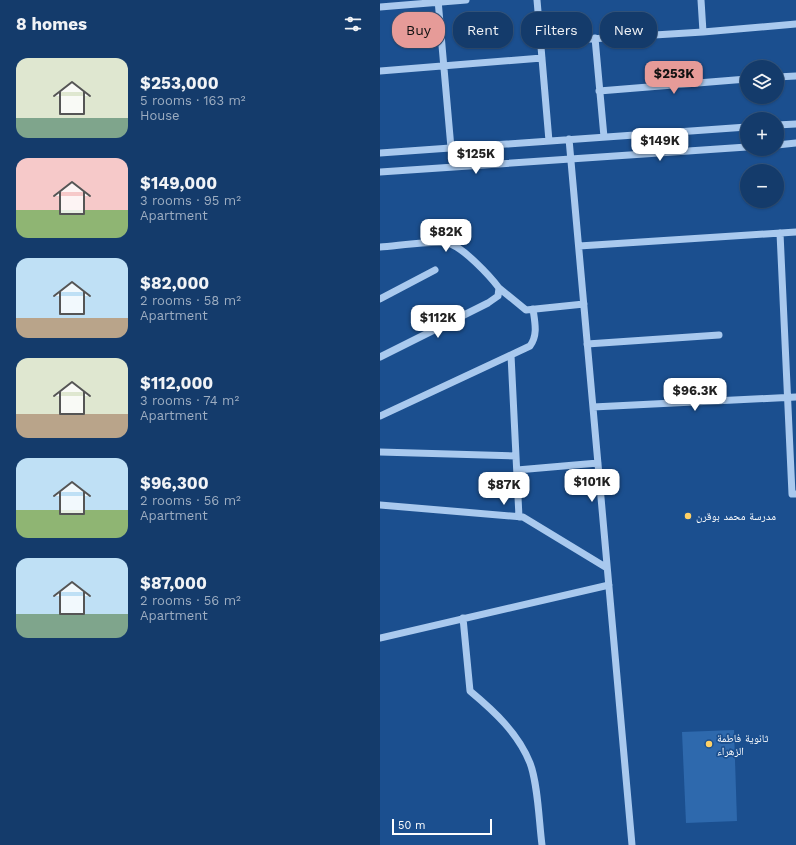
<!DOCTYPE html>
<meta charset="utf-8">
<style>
body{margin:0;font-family:"Work Sans","Noto Naskh Arabic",sans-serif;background:#1d4271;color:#f1f3f6;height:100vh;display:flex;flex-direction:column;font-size:15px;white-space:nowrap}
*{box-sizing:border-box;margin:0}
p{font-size:13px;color:#9dadc1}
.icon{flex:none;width:22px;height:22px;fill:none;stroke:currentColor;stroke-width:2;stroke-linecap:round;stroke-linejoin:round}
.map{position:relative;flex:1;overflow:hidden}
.panel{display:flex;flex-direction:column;background:#143b6b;width:380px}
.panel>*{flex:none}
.banner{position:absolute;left:12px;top:12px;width:344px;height:36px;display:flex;gap:8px}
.controls{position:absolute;left:360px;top:60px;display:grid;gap:8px}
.controls a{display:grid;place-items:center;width:44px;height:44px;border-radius:50%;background:#143b6b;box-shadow:0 1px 3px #0004,0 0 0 1px #33557e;font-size:20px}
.scale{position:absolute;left:12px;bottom:10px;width:100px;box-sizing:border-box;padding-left:4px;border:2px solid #fff;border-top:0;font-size:11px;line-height:14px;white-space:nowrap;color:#fff;-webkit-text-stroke:3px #1b4f8f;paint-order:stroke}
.price{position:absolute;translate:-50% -34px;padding:0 9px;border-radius:8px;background:#fff;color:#222;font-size:13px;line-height:26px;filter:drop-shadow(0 1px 2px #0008)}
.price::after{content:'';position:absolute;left:50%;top:24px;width:12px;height:9px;margin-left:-6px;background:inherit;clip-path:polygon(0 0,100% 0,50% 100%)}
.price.selected{background:#e69b98;color:#111}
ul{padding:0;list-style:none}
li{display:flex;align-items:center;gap:12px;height:100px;padding:0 16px}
li span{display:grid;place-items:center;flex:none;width:112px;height:80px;border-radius:12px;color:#555}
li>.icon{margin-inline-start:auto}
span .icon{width:48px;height:48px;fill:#fffc;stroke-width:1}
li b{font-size:17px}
h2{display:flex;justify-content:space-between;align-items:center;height:48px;padding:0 16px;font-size:17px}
.chip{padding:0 14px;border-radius:16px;background:#143b6b;box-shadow:0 1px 3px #0004,0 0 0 1px #33557e;font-size:14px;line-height:36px}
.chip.selected{background:#e69b98;color:#111}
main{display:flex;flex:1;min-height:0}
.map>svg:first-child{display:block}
</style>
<main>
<section class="panel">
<h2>8 homes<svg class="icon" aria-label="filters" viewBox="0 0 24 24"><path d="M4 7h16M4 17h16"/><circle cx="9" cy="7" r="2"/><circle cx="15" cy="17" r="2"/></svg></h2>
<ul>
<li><span style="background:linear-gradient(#dfe7d0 75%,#7fa58c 0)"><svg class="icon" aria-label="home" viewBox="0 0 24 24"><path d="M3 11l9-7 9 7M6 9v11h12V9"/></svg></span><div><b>$253,000</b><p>5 rooms · 163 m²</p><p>House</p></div></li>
<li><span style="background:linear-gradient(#f6c9c9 65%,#8fb573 0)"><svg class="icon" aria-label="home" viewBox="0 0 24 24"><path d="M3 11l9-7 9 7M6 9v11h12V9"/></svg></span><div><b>$149,000</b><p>3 rooms · 95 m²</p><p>Apartment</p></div></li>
<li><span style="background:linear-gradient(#bfe0f5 75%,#b9a48a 0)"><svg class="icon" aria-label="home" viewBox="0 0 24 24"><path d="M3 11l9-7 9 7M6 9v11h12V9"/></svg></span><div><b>$82,000</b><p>2 rooms · 58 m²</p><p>Apartment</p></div></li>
<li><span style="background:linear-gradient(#dfe7d0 70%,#b9a48a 0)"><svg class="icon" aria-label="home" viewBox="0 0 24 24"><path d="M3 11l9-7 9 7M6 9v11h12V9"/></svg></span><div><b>$112,000</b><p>3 rooms · 74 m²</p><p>Apartment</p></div></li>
<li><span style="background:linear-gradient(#bfe0f5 65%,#8fb573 0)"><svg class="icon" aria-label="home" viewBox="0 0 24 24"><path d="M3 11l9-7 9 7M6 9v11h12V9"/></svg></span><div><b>$96,300</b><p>2 rooms · 56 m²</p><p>Apartment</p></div></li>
<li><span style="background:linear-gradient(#bfe0f5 70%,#7fa58c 0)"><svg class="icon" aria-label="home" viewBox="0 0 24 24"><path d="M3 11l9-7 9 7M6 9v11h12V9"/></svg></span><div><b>$87,000</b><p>2 rooms · 56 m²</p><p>Apartment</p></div></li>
</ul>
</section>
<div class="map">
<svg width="416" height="845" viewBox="0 0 416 845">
<rect width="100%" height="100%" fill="#1b4f8f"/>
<!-- green -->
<path fill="#2e69ad" d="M 354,730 L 357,821 L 306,823 L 302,732 Z"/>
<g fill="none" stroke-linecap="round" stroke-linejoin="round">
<!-- minor -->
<path stroke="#a9c9ee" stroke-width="7" d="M 58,0 L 71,148
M 157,0 L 169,141
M 321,0 L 323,32
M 0,7 L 86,0
M 215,38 L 224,137
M 161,42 L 323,32 L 416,24
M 0,71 L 162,58
M 397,77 L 416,76
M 219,91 L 367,79
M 397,125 L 416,124
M 189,139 L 252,845
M 397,145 L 416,143
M 0,153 L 367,127
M 0,172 L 367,147
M 400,233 L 412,494 L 416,494
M 199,246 L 416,232
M 0,247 C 16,246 55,240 68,243 C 83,247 110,276 119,288 L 118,296 L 108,303 L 0,357
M 119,288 L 146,310 L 204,304
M 0,299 L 55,270
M 207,344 L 339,335
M 131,355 L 139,517
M 213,407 L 416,397
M 0,416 L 150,346 C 158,335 155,323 153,309
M 0,452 L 136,456
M 137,470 L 218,463
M 0,505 L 143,517 L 227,568
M 83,618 L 90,691 C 114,711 138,733 150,763 C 158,784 159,822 162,845
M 0,638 L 229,585"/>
</g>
<!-- markers -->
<g fill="#ffd166" stroke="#1b4f8f" stroke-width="1.5">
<circle cx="308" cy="516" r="4"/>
<circle cx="329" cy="744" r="4"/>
</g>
<g text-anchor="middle" stroke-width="3.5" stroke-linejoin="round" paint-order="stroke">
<!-- poi labels -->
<g font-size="11" fill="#fff" stroke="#1b4f8f" text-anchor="start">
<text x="316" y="520">مدرسة محمد بوقرن</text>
<text x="337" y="742">ثانوية فاطمة<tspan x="337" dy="13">الزهراء</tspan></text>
</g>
</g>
</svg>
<div class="controls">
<a><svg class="icon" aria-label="layers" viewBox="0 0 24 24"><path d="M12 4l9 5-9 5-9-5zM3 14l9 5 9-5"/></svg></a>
<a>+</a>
<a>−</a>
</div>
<div class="scale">50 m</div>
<b class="price selected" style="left:294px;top:95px">$253K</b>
<b class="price" style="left:280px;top:162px">$149K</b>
<b class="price" style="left:96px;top:175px">$125K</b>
<b class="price" style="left:66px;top:253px">$82K</b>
<b class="price" style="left:58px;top:339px">$112K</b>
<b class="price" style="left:315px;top:412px">$96.3K</b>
<b class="price" style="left:212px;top:503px">$101K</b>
<b class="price" style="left:124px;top:506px">$87K</b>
<div class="banner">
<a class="chip selected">Buy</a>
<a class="chip">Rent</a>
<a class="chip">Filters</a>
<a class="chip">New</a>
</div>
</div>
</main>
